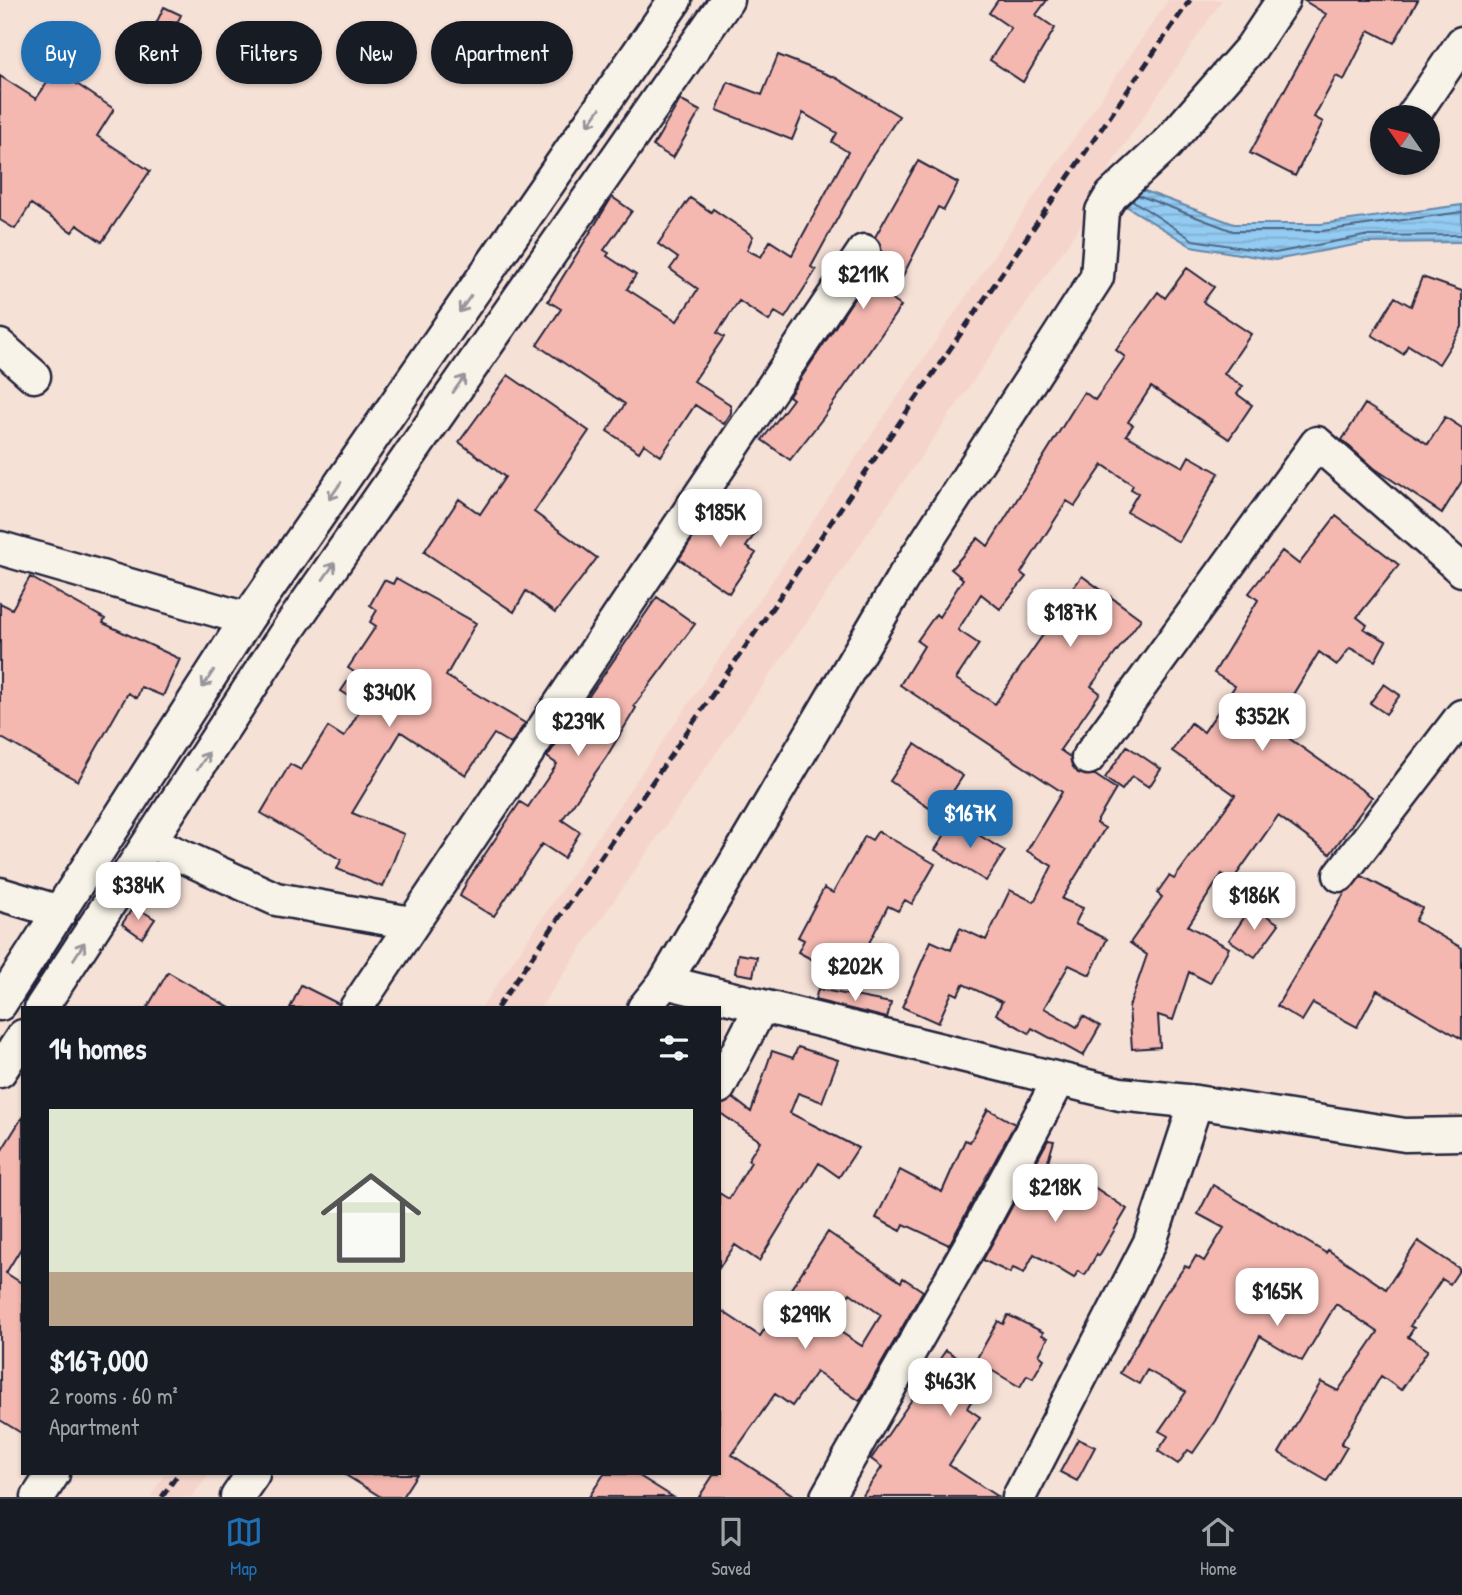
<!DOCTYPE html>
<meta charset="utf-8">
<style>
body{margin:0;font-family:"Patrick Hand",sans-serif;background:#20242c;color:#f1f3f6;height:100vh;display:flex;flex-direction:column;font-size:26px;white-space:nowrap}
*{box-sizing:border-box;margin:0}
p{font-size:23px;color:#9ea1a6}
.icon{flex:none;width:38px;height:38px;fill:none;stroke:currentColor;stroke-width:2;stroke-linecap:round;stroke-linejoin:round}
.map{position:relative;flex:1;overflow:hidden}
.sheet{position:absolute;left:21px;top:1006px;width:700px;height:469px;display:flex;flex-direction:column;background:#171b24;border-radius:0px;box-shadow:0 2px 5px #0004}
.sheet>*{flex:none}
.hud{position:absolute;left:21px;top:21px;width:700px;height:63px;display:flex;gap:14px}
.needle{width:46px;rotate:304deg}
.tools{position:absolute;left:1370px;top:105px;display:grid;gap:14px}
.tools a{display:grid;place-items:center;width:70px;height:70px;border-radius:50%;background:#171b24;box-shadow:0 2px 5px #0004;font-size:35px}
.price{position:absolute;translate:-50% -60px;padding:0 16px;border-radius:14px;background:#fff;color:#222;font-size:23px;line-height:46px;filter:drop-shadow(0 2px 4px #0008)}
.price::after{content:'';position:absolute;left:50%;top:42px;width:21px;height:16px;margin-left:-10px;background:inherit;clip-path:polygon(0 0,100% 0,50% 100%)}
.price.current{background:#1f6fb2;color:#fff}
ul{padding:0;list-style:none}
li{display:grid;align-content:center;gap:14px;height:371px;padding:0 28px}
li span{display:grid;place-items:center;height:217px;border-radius:0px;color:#555}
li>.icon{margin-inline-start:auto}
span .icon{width:126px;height:126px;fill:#fffc;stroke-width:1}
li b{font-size:30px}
h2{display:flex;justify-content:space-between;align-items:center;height:84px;padding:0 28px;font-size:30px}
.chip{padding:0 24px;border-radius:32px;background:#171b24;box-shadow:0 2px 5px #0004;font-size:24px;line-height:63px}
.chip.current{background:#1f6fb2;color:#fff}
.menu{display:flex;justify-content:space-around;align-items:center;height:98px;border-top:2px solid #363941;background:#171b24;font-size:19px;color:#9ea1a6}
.menu a{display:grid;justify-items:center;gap:4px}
.menu .current{color:#1f6fb2}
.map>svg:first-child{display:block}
</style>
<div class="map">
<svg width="1462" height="1497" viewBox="0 0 1462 1497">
<defs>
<pattern id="water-rules" width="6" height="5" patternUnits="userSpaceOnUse" patternTransform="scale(1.75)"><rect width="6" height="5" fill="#93cbf2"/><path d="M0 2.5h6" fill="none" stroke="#7eaed0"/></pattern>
</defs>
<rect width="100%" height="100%" fill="#f6e1d7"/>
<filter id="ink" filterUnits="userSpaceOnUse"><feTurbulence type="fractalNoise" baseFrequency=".0143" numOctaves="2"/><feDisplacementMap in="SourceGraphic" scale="14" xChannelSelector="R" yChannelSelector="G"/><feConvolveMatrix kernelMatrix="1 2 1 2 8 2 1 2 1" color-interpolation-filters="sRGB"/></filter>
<g filter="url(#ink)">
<!-- built -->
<path fill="#f5d5cb" d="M 1168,0 L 1222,0 L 1111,165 L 1103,193 L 540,1008 L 481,1008 Z
M 165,1474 L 209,1474 L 192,1497 L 150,1497 Z"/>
<!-- water -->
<path fill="url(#water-rules)" stroke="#6687a9" stroke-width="2" d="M 1133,182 L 1145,191 L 1234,224 L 1321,224 L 1462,205 L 1462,242 L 1365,243 L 1275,260 L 1191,246 L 1123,204 Z"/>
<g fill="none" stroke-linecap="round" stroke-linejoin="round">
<!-- shore -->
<path stroke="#4f6684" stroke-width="2" d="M 1138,195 L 1233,231 L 1322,231 L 1462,212
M 1132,200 L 1193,240 L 1275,253 L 1364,236 L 1462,235"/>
</g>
<!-- building -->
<path fill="#f4b8b0" stroke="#22223b" stroke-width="2" fill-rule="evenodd" d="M 998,0 L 1047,0 L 1036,15 L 1055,28 L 1023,82 L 990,60 L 1011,28 L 989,13 Z
M 1303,0 L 1418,0 L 1394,43 L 1369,30 L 1344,80 L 1336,76 L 1314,117 L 1323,122 L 1295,176 L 1250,153 L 1326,14 Z
M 164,7 L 181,15 L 163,52 L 146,44 Z
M 778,55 L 836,78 L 899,116 L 867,164 L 811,267 L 816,270 L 785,318 L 775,312 L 769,321 L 739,301 L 717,333 L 724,337 L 694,381 L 731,405 L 731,413 L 724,424 L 695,405 L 661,456 L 644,444 L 639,452 L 607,431 L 625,404 L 537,345 L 561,309 L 548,301 L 612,197 L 632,211 L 604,250 L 609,253 L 607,256 L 636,275 L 627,289 L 677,321 L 698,289 L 670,269 L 678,258 L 658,244 L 690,198 L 711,212 L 713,209 L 753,236 L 747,250 L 761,257 L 770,241 L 792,255 L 848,152 L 832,142 L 837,133 L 803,113 L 792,140 L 717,110 L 728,82 L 762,95 Z
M 56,70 L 114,109 L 97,136 L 150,171 L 102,242 L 77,225 L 72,232 L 31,204 L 15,229 L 0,220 L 0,76 L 36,99 Z
M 680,100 L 700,111 L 673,158 L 653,146 Z
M 918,161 L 958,183 L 944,210 L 938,207 L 891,299 L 901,306 L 823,418 L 790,460 L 762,440 L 793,399 L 789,396 L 879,261 L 882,252 L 875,237 Z
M 1187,268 L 1214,287 L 1203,302 L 1251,334 L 1224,374 L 1243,386 L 1237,394 L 1252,405 L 1229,439 L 1151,387 L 1128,422 L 1133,425 L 1126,435 L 1183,467 L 1189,456 L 1219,473 L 1179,542 L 1127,512 L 1138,493 L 1131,489 L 1133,485 L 1103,465 L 1075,506 L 1067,501 L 1021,573 L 1026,577 L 1000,609 L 981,594 L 958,630 L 979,644 L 956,679 L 995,704 L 1045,632 L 1042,630 L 1082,576 L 1141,619 L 1091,686 L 1100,693 L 1060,750 L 1070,757 L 1078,773 L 1095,775 L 1116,789 L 1096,823 L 1105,828 L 1062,899 L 1083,908 L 1075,924 L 1107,939 L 1090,975 L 1069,965 L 1044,1008 L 1077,1027 L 1083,1016 L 1100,1026 L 1083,1056 L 1032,1028 L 1029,1033 L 996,1014 L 1002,1002 L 963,984 L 958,995 L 952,992 L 938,1023 L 902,1007 L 931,941 L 951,950 L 960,928 L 986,940 L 1010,890 L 1034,902 L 1052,866 L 1027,851 L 1062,792 L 900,685 L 924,646 L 917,641 L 936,614 L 939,617 L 963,579 L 951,569 L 978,538 L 988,546 L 1084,392 L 1095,400 L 1125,357 L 1116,350 L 1158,292 L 1165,298 Z
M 1422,277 L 1462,291 L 1462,327 L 1439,364 L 1408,345 L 1403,354 L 1372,335 L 1395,297 L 1411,306 Z
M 508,375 L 589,431 L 534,512 L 597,558 L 555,613 L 526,591 L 514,612 L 424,552 L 459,499 L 480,514 L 505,477 L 459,442 Z
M 1365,404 L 1428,444 L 1445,417 L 1462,428 L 1462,481 L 1442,513 L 1371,466 L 1342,440 Z
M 715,505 L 756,532 L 746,547 L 756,553 L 729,593 L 679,559 Z
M 1336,516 L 1399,565 L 1357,617 L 1367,625 L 1364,629 L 1386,641 L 1375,661 L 1350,648 L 1337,665 L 1319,652 L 1273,727 L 1372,797 L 1330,854 L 1278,816 L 1232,881 L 1222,874 L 1188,926 L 1229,948 L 1210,983 L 1189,972 L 1173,1020 L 1158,1015 L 1160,1047 L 1132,1049 L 1129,1007 L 1147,955 L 1130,943 L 1162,897 L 1157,893 L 1169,876 L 1174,879 L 1235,795 L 1172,751 L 1191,723 L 1204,732 L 1235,686 L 1214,673 L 1258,600 L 1249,593 L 1282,551 L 1299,564 Z
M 30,577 L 105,619 L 103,623 L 180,659 L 163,696 L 141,687 L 137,698 L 128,693 L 78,781 L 0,737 L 0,603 L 12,609 Z
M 396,578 L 476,623 L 446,676 L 525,723 L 511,744 L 494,734 L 466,775 L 401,732 L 352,813 L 404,834 L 383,887 L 337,869 L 341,860 L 261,813 L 290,764 L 301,770 L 328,727 L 344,737 L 363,705 L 341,691 L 354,672 L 348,668 L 376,626 L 370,622 L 377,610 L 370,605 L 384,580 L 393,584 Z
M 657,597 L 695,624 L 634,706 L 636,708 L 607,756 L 562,820 L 580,832 L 564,858 L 542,844 L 494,916 L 484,911 L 460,896 L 467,881 L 520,802 L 528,807 L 557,764 L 547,757 Z
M 1384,684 L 1400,695 L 1386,714 L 1370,703 Z
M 915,744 L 963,776 L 938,814 L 890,781 Z
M 1127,746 L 1161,769 L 1149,787 L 1132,776 L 1122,790 L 1105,778 Z
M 954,820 L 1005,851 L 986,881 L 935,850 Z
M 878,831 L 935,864 L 912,904 L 905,900 L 898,911 L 888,906 L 850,980 L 798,952 L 804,940 L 798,937 L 824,888 L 833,893 L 865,836 L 872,840 Z
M 1362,876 L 1422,908 L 1415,921 L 1462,948 L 1462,1039 L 1377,990 L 1357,1027 L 1313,1003 L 1302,1021 L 1277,1006 L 1345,892 Z
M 134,906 L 155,919 L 142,938 L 122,924 Z
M 1252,906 L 1279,924 L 1255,957 L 1229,940 Z
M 738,954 L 757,957 L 753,976 L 735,973 Z
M 168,972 L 230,1008 L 147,1008 Z
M 301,985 L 339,1004 L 338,1008 L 290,1008 Z
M 818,989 L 891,1003 L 887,1018 L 815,1000 Z
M 798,1047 L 838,1060 L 822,1102 L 798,1093 L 790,1113 L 858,1148 L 839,1177 L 819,1163 L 759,1261 L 735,1245 L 719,1268 L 719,1193 L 729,1199 L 751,1162 L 748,1160 L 760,1141 L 719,1112 L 719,1105 L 733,1098 L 751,1112 L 772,1051 L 793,1058 Z
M 988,1109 L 1015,1124 L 949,1245 L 904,1224 L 901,1231 L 876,1218 L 900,1170 L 942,1192 L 965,1140 L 970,1142 Z
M 23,1116 L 23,1245 L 6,1273 L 23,1284 L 23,1434 L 0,1420 L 0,1153 Z
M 1048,1140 L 1054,1141 L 1045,1171 L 1084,1191 L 1087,1185 L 1094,1187 L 1127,1209 L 1099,1256 L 1097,1254 L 1085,1275 L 1078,1271 L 1074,1278 L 1034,1254 L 1024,1273 L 1013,1268 L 1010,1273 L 983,1260 Z
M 1213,1185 L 1326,1253 L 1328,1250 L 1386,1289 L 1418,1241 L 1460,1269 L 1450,1284 L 1442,1279 L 1410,1326 L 1414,1328 L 1408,1337 L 1428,1350 L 1401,1390 L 1381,1376 L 1341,1444 L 1347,1447 L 1327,1481 L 1279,1453 L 1321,1382 L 1338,1391 L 1378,1332 L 1336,1304 L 1302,1361 L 1260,1336 L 1215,1421 L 1193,1453 L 1188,1450 L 1178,1464 L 1158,1451 L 1168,1436 L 1159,1431 L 1186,1392 L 1147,1370 L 1139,1384 L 1120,1373 L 1161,1300 L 1185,1266 L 1189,1268 L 1196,1256 L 1204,1261 L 1224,1228 L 1198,1214 Z
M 828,1232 L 901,1282 L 903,1278 L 923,1291 L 860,1401 L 816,1372 L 792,1406 L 775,1394 L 732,1455 L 796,1497 L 699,1497 L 714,1474 L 719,1474 L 719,1309 L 760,1336 ZM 850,1293 L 881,1315 L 862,1346 L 830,1325 Z
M 1008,1315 L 1043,1332 L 1042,1335 L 1048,1338 L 1039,1355 L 1044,1359 L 1033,1378 L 1027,1375 L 1020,1387 L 991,1370 L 967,1408 L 980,1417 L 949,1465 L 998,1497 L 862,1497 L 882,1467 L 871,1459 L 946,1350 L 972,1367 L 998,1321 L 1003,1324 Z
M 1078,1439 L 1095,1447 L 1077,1481 L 1060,1472 Z
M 344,1474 L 417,1474 L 402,1497 L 381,1497 Z
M 604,1474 L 636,1474 L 673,1497 L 589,1497 Z"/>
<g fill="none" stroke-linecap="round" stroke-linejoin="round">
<!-- minor casing -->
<g stroke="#22223b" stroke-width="37">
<path id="minor" d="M 1412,117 L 1462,43
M 0,346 L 34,376
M 0,548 L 247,619
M 1088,758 L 1317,443 L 1462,570
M 151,842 L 276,899 L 411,923
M 1340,875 L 1462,716
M 0,894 L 60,912
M 665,982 L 1120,1094 L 1196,1102 L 1405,1135 L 1462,1134
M 0,1004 L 247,619 L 675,0
M 41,1008 L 283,637 L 727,0
M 356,1008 L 864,251
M 644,1008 L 665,982 L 901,581 L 1097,277 L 1102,211 L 1111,196 L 1166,145 L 1251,48 L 1283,0
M 0,1071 L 23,1036
M 719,1087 L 761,1007
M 38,1497 L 53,1474
M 237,1497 L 253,1474
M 827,1497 L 976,1235 L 1059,1080
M 1019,1497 L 1150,1242 L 1196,1102"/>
</g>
<!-- minor -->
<use href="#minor" stroke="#f7f3e8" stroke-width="32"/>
<!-- rail -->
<path stroke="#22223b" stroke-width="5" stroke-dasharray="10 5" stroke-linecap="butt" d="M 497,1008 L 1190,0
M 162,1497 L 178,1474"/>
</g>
<!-- one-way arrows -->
<defs><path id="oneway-shaft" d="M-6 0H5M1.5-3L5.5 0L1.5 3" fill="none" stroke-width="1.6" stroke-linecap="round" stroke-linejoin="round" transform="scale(1.75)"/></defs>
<g stroke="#97959a">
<use href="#oneway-shaft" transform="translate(594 117) rotate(125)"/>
<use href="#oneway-shaft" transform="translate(465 304) rotate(125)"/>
<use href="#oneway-shaft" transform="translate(459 384) rotate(-55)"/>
<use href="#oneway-shaft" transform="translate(335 491) rotate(125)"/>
<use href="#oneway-shaft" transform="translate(329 571) rotate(-55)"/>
<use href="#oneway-shaft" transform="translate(208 679) rotate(123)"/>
<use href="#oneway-shaft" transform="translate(203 761) rotate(-57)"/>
<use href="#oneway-shaft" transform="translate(79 951) rotate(-57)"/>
</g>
</g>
</svg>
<div class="tools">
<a><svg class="needle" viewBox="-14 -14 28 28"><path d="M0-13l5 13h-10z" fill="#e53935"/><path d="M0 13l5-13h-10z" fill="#9ea1a6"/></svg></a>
</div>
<b class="price" style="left:863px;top:311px">$211K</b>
<b class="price" style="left:720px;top:549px">$185K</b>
<b class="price" style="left:1070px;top:649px">$187K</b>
<b class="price" style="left:389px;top:729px">$340K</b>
<b class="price" style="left:1262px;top:753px">$352K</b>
<b class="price" style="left:578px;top:758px">$239K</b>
<b class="price current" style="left:970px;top:850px">$167K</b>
<b class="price" style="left:138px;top:922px">$384K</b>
<b class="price" style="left:1254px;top:932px">$186K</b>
<b class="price" style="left:855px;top:1003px">$202K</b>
<b class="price" style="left:1055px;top:1224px">$218K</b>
<b class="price" style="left:1277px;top:1328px">$165K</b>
<b class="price" style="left:805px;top:1351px">$299K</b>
<b class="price" style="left:950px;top:1418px">$463K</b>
<div class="hud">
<a class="chip current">Buy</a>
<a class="chip">Rent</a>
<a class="chip">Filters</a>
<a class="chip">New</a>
<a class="chip">Apartment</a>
</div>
<section class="sheet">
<h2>14 homes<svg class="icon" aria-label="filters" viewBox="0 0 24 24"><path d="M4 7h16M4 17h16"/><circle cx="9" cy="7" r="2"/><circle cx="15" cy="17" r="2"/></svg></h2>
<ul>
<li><span style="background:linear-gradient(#dfe7d0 75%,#b9a48a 0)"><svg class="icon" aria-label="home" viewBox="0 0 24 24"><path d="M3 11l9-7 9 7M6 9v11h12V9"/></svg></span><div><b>$167,000</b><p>2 rooms · 60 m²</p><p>Apartment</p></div></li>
</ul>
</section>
</div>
<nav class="menu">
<a class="current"><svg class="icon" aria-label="map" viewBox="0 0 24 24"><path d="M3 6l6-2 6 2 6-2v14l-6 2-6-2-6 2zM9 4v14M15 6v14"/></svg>Map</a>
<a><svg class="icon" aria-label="saved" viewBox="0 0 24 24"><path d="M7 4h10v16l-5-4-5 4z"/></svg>Saved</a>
<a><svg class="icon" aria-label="home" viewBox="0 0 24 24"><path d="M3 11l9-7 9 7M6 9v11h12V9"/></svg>Home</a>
</nav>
